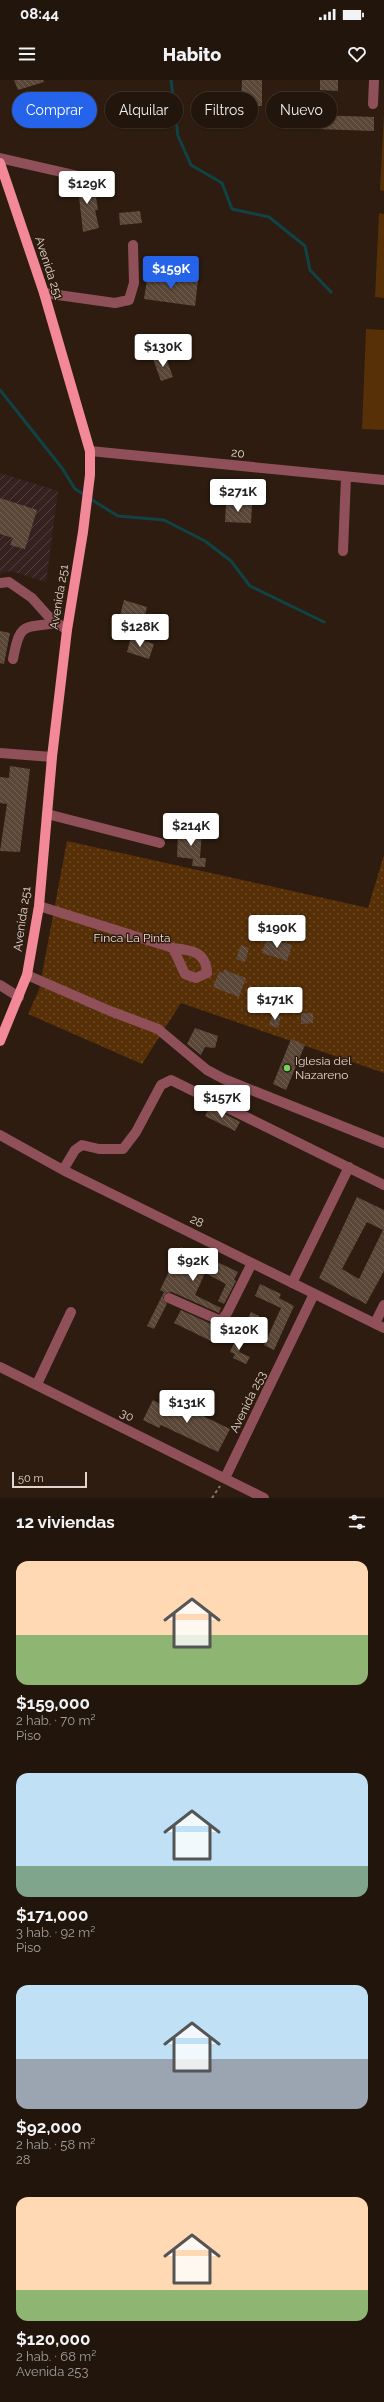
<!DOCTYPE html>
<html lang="es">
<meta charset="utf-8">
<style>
body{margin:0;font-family:Raleway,sans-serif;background:#2e2219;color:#f1f3f6;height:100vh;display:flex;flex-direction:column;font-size:15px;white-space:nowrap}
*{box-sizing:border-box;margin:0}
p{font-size:13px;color:#a29f9d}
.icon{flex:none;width:22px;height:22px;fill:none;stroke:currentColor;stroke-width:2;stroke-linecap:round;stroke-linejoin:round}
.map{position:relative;height:1418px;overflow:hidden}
.panel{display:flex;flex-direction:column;background:#22150b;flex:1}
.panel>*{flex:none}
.banner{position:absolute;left:12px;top:12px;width:360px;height:36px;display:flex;gap:8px}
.scale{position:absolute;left:12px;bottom:10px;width:75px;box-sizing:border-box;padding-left:4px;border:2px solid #e0d4cc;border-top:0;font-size:11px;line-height:14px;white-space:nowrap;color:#e0d4cc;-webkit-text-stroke:3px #2d1c0f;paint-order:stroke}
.price{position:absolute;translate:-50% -34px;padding:0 9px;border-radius:4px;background:#fff;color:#222;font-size:13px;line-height:26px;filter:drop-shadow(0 1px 2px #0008)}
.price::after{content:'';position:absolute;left:50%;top:24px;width:12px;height:9px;margin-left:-6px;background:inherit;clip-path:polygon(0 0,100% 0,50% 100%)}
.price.active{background:#2563eb;color:#fff}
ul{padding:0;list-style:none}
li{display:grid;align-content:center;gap:8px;height:212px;padding:0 16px}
li span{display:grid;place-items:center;height:124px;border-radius:12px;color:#555}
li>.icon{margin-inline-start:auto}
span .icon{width:72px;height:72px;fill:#fffc;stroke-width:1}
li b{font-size:17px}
h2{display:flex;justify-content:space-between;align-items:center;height:48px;padding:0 16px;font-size:17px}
.tag{padding:0 14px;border-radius:18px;background:#22150b;box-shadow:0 1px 3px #0004,0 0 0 1px #3f342c;font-size:14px;line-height:36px}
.tag.active{background:#2563eb;color:#fff}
.status{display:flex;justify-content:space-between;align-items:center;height:28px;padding:0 20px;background:#22150b;direction:ltr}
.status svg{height:11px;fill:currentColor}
header{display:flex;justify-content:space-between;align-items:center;height:52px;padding:0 16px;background:#22150b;font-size:18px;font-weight:800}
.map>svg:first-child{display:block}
</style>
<div class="status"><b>08:44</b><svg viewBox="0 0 49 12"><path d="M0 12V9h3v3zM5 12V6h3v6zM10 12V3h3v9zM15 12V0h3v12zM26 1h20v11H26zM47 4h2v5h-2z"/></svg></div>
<header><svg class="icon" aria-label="menu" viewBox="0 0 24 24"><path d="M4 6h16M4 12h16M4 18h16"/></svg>Habito<svg class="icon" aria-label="heart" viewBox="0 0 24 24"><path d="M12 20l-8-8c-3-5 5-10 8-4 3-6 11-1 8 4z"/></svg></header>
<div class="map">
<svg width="384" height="1418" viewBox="0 0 384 1418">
<defs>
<pattern id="industrial-furrows" width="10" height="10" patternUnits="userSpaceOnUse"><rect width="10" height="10" fill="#352220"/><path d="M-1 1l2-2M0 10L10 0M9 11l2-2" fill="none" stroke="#52413f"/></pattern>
<pattern id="park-dots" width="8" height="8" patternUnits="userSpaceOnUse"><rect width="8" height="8" fill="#573008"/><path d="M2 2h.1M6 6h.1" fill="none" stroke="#6f4d2b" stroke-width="1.8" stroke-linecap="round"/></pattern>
<pattern id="building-back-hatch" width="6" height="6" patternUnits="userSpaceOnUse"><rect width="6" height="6" fill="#5a4738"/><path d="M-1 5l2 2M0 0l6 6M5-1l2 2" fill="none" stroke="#716154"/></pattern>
</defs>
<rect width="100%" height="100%" fill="#2d1c0f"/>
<!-- industrial -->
<path fill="url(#industrial-furrows)" d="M 0,393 L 58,411 L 46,502 L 11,491 L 0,494 Z"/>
<!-- park -->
<path fill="url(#park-dots)" d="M 67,761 L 368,828 L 384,775 L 384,993 L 181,923 L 142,984 L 28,934 L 39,910 Z"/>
<!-- garden -->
<path fill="#573008" d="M 384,33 L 384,111 L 380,110 Z
M 379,133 L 384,134 L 384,218 L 375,217 Z
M 366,249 L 384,250 L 384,350 L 362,349 Z"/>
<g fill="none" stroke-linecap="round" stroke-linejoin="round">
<!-- stream -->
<path stroke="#104345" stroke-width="3" d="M 171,0 L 178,56 L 191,85 L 222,103 L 232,129 L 269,137 L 305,166 L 310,190 L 331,212
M 0,310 L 62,388 L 75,409 L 85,415
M 89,418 L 118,436 L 164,440 L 205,461 L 231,481 L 250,506 L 324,542"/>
</g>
<!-- building -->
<path fill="url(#building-back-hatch)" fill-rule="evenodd" d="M 14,0 L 43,0 L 44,2 L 18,10 Z
M 242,0 L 262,0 L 262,26 L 241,26 Z
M 320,0 L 338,0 L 338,11 L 320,10 Z
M 317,35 L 374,37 L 374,51 L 317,49 Z
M 68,100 L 93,105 L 91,118 L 96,117 L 98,130 L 95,130 L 99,148 L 83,152 L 78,108 L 67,105 Z
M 140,131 L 142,143 L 120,145 L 119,133 Z
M 148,193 L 198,200 L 195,226 L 144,219 Z
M 165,275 L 173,297 L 161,301 L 153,279 Z
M 0,418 L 37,430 L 25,469 L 10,465 L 13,458 L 0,454 Z
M 226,423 L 252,425 L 251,443 L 225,442 Z
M 124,520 L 147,527 L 143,543 L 120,536 Z
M 0,551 L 10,553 L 4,584 L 0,583 Z
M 131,557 L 154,564 L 149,579 L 127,572 Z
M 10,686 L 30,689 L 20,772 L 0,771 L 7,724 L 0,723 L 0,697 L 9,698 Z
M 186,750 L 202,752 L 200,778 L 206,778 L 205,787 L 192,786 L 193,779 L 177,777 L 178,752 L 186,753 Z
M 267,857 L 292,865 L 287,881 L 262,873 Z
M 241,865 L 249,868 L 245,882 L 236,879 Z
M 224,890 L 246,898 L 239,917 L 213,907 L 219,892 L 223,893 Z
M 273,933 L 281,936 L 278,948 L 269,945 Z
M 301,933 L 313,933 L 313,943 L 301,944 Z
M 195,948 L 218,956 L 215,968 L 205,967 L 201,975 L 187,964 Z
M 291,959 L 305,965 L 286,1010 L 273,1004 Z
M 210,1026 L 240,1042 L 235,1051 L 205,1036 Z
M 357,1117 L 384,1130 L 384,1191 L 366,1224 L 319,1198 ZM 367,1142 L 383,1150 L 359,1199 L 342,1189 Z
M 181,1167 L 194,1173 L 190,1181 L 204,1188 L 209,1178 L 238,1192 L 234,1200 L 236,1201 L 224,1224 L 218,1221 L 226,1204 L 205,1193 L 195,1215 L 221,1228 L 219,1233 L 172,1212 L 166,1213 L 163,1218 L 167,1224 L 154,1249 L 147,1246 L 164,1212 L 160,1210 Z
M 260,1204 L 281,1214 L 279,1218 L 294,1226 L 274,1270 L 264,1265 L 281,1228 L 255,1216 Z
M 181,1230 L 213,1245 L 211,1248 L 218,1252 L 213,1262 L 174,1243 Z
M 251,1232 L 259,1236 L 250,1255 L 242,1251 Z
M 237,1256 L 245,1259 L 239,1272 L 250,1277 L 246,1284 L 233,1278 L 235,1274 L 230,1272 Z
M 168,1319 L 230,1349 L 218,1372 L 161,1345 L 159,1348 L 143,1340 L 153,1320 L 164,1326 Z"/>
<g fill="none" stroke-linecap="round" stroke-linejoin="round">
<!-- path -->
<path stroke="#8a7c71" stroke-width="2" stroke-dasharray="3 3" stroke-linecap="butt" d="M 212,1418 L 220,1406"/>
<!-- minor -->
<path stroke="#90505a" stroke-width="10" d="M 373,24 L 374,0
M 0,78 L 92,99
M 44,213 L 115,223 L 129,220 L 134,203 L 133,165
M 90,371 L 384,400
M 343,471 L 346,397
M 0,503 L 9,502 L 32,518 L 49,537 L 67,550
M 13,579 C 20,542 23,548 57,543
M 0,673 L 52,677
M 47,734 L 160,763
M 39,826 L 173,868 C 191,870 206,871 207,893 L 196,898 L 185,894 L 173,868
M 27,895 L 110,931 L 158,949 L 207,990 L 224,999 L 384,1063
M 0,905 L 19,917
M 0,1055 L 63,1090 L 384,1248
M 63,1090 L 75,1070 L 82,1065 L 99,1069 L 123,1069 L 136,1052 L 161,1005 L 171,1000 L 384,1105
M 292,1203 L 349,1087
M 169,1218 L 221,1241 L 227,1233 L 252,1183
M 375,1243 L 384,1225
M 0,1287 L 264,1418
M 37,1304 L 71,1232
M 225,1398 L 314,1214"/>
<!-- major -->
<path stroke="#f28898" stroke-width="10" d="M 0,83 L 44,213 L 90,371 L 90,395 L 83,452 L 67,550 L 52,677 L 39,826 L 27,895 L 0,961"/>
</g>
<!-- markers -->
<circle fill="#72d25d" stroke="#2d1c0f" stroke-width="1.5" cx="287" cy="988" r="4"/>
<g text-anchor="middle" stroke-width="3" stroke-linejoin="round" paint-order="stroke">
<!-- street labels -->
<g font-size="12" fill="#e0d4cc" stroke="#2d1c0f">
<text transform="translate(49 188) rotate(72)" y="4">Avenida 251</text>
<text transform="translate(238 373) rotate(6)" y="4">20</text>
<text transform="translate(59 517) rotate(-81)" y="4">Avenida 251</text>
<text transform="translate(22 839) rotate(-82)" y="4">Avenida 251</text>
<text transform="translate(197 1141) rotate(26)" y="4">28</text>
<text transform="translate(248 1322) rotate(-64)" y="4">Avenida 253</text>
<text transform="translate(127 1335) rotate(26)" y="4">30</text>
</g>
<!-- park labels -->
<g font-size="12" fill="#f4dfcf" stroke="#2d1c0f">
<text x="132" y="862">Finca La Pinta</text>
</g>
<!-- poi labels -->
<g font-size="12" fill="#e0d4cc" stroke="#2d1c0f" text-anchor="start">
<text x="295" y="985">Iglesia del<tspan x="295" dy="14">Nazareno</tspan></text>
</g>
</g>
</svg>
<div class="scale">50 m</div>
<b class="price" style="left:87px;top:125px">$129K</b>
<b class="price active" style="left:171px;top:210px">$159K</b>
<b class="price" style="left:163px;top:288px">$130K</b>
<b class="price" style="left:238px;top:433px">$271K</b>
<b class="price" style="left:140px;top:568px">$128K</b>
<b class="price" style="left:191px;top:767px">$214K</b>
<b class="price" style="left:277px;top:869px">$190K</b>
<b class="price" style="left:275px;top:941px">$171K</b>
<b class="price" style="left:222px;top:1039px">$157K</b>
<b class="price" style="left:193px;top:1202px">$92K</b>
<b class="price" style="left:239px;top:1271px">$120K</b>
<b class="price" style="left:187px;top:1344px">$131K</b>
<div class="banner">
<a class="tag active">Comprar</a>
<a class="tag">Alquilar</a>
<a class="tag">Filtros</a>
<a class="tag">Nuevo</a>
</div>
</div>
<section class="panel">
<h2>12 viviendas<svg class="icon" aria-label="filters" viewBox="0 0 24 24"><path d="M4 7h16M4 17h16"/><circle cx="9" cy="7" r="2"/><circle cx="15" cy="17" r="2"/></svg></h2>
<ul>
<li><span style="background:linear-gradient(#ffd9b3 60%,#8fb573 0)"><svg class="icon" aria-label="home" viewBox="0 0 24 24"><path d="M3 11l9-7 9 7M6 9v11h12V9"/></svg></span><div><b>$159,000</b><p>2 hab. · 70 m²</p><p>Piso</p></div></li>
<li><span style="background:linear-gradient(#bfe0f5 75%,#7fa58c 0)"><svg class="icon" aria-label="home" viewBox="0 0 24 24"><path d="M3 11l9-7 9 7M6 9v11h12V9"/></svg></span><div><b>$171,000</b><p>3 hab. · 92 m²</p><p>Piso</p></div></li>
<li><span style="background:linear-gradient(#bfe0f5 60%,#9aa5b1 0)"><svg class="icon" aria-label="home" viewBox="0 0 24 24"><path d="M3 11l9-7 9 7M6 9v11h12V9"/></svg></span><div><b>$92,000</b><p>2 hab. · 58 m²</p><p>28</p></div></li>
<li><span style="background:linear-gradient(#ffd9b3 75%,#8fb573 0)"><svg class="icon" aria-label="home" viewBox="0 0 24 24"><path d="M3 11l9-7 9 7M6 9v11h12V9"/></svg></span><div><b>$120,000</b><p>2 hab. · 68 m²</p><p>Avenida 253</p></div></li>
</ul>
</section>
